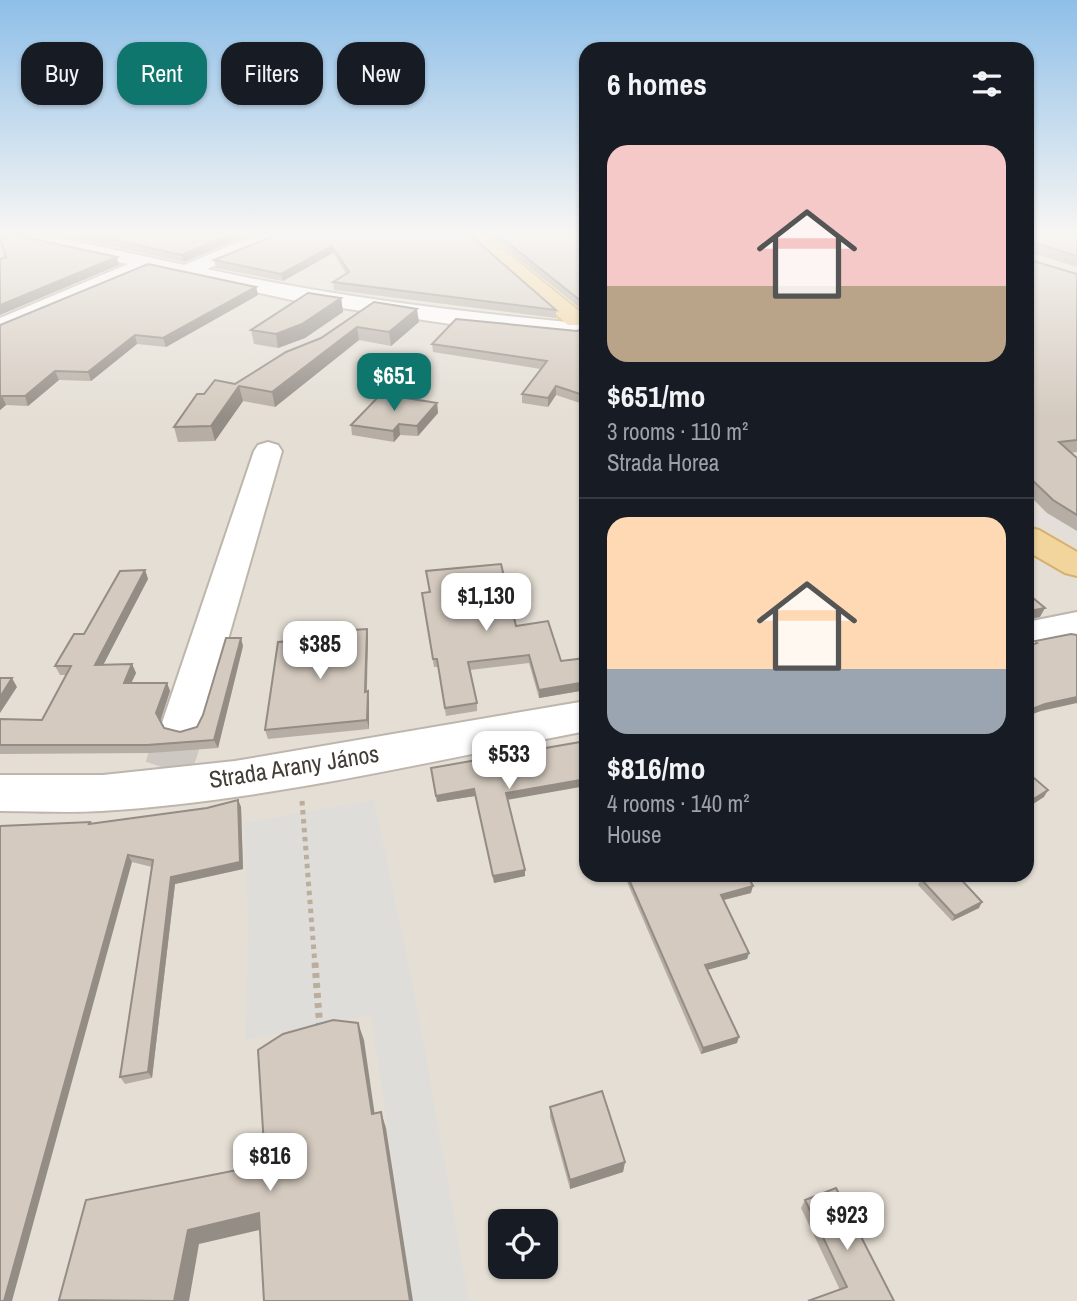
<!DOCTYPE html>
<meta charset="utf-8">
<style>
body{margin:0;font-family:"Archivo Narrow",sans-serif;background:#20242c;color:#f1f3f6;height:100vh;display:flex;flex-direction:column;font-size:26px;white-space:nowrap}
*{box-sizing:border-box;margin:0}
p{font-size:23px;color:#9ea1a6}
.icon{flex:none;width:38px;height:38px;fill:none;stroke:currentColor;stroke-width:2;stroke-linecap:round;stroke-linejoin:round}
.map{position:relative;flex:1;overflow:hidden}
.drawer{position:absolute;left:579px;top:42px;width:455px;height:840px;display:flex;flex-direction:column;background:#171b24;border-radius:21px;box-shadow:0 2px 5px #0004}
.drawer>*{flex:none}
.hud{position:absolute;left:21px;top:42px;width:453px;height:63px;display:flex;gap:14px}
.buttons{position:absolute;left:488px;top:1209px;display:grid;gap:14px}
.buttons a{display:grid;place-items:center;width:70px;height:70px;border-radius:14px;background:#171b24;box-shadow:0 2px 5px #0004;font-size:35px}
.price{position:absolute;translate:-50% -60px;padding:0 16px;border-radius:14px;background:#fff;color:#222;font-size:23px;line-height:46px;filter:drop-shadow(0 2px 4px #0008)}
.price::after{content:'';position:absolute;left:50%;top:42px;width:21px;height:16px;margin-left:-10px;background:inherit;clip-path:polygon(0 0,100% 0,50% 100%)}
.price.on{background:#0f766e;color:#fff}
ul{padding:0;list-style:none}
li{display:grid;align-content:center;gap:14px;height:371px;padding:0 28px}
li+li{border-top:2px solid #363941}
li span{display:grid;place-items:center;height:217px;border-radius:21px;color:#555}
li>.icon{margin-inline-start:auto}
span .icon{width:126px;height:126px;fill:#fffc;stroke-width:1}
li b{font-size:30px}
h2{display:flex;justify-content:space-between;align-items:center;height:84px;padding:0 28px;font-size:30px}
.pill{padding:0 24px;border-radius:21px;background:#171b24;box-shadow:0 2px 5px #0004;font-size:24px;line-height:63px}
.pill.on{background:#0f766e;color:#fff}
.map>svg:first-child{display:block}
</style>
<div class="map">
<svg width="1077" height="1301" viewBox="0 0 1077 1301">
<rect width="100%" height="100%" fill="#f0ece5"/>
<!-- residential -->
<path fill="#e4ded4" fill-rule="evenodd" d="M 0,235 L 586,235 L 586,875 L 1027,875 L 1027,235 L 1077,235 L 1077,1301 L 0,1301 ZM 500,1222 L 546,1222 L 546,1267 L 500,1267 Z"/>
<!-- industrial -->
<path fill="#e3deda" d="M 1077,511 L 1077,543 L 1028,515 Z"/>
<!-- parking -->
<path fill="#dfddda" d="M 374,800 L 416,1001 L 469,1301 L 413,1301 L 371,1015 L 245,1040 L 249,932 L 244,823 Z"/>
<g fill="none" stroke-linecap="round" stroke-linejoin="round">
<!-- minor-tunnel -->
<path stroke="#cdc9c2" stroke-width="47" stroke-dasharray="47 24" stroke-linecap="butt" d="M 168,769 L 183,723"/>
<!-- minor casing -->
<g stroke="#beb6ac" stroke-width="4">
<path id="minor" d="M 10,235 L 47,235 L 184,265 L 255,235 L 282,235 L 280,239 L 207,269 C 329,296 452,311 577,323 L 585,325 L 586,333 L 577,337 L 471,327 L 301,302 L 150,269 L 0,333 L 0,318 L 128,264 L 19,241 Z
M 268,442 L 278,445 L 282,451 L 204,723 L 198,734 L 183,738 L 168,734 L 162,723 L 254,451 L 258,445 Z
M 1077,612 L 1077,636 L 1027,646 L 1027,622 Z
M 586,701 L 586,731 C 427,762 264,801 101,811 C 68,813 34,811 0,811 L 0,775 L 103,775 L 235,761 Z"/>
</g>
<!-- major casing -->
<g stroke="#d5b16f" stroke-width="4">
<path id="major" d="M 464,235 L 485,235 L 584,315 L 586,318 L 584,325 L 568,325 Z
M 1027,527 L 1039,530 L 1077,552 L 1077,576 L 1065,573 L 1027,551 Z"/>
</g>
<!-- path-far1 -->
<path stroke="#bbae9c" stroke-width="5" stroke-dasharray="4.5 4.5" stroke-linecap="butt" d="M 302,801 L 315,965"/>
<!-- path -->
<path stroke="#bbae9c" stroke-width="7" stroke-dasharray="5 5" stroke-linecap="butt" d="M 315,963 L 320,1030"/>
<!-- minor -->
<use href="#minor" fill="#fff" fill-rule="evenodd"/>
<!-- major -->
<use href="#major" fill="#f2d59d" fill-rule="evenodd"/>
</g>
<!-- wall -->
<path fill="#b6aea4" d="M 61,235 L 247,235 L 184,262 Z
M 276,235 L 470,235 L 556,310 L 556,318 L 334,290 L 333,282 L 346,274 L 333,253 L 283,281 L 216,268 L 214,260 Z
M 489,235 L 586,235 L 586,314 L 586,313 Z
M 1027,235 L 1077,235 L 1077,267 L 1029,252 L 1030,260 L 1077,274 L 1077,452 L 1071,453 L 1077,458 L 1077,531 L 1047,513 L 1027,493 Z
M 256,287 L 258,295 L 166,347 L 137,344 L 91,381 L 59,380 L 28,406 L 6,405 L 0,410 L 0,325 Z
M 341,298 L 343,312 L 305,338 L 278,348 L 254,344 L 251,330 Z
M 374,302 L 419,322 L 391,346 L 359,340 L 275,407 L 243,401 L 215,441 L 178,442 L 174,427 L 204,394 L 235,384 L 321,338 Z
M 586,327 L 586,405 L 556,395 L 548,407 L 522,403 L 522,394 L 541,369 L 433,352 L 432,344 L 577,331 Z
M 437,403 L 438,413 L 418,436 L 400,435 L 394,442 L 352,435 L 351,425 Z
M 583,451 L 586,451 L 586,473 L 582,458 Z
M 145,570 L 148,579 L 103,665 L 132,664 L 136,673 L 131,683 L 167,683 L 170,691 L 160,721 L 164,728 L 180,732 L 197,727 L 243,646 L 218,748 L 151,753 L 0,754 L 0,719 L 42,720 L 66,675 L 60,675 L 55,666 L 84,634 Z
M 426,571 L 516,626 L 561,661 L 586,658 L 586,690 L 539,698 L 529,663 L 470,670 L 477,703 L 477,711 L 446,716 L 438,667 L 434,667 L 423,601 L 429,592 Z
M 367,629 L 368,638 L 367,691 L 368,691 L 369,701 L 369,729 L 268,739 L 265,730 L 321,639 Z
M 431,768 L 507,799 L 525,876 L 494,883 L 475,796 L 437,802 Z
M 238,800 L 241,807 L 243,869 L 175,884 L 152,1078 L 125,1084 L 120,1077 L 152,867 L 132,862 L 91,824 L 207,808 Z
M 624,875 L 747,875 L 751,893 L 724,900 L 749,953 L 747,959 L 707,970 L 737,1043 L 701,1054 Z
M 921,879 L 979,908 L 952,921 L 918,885 Z
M 550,1107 L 625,1162 L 623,1172 L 570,1189 L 550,1117 Z
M 805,1200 L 894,1301 L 840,1290 L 801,1208 Z"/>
<!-- shaded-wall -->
<path fill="#948d86" d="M 228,235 L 247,235 L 184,262 L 182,255 Z
M 332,246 L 333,253 L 283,281 L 281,274 Z
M 117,257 L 119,265 L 0,315 L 0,305 Z
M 256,287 L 258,295 L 166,347 L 163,338 Z
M 341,298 L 343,312 L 305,338 L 278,348 L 276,334 Z
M 417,309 L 419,322 L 391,346 L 389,332 Z
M 357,327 L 359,340 L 275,407 L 272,392 Z
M 135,335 L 137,344 L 91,381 L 88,372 Z
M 55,371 L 59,380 L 28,406 L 25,396 Z
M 239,386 L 243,401 L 215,441 L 211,426 Z
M 556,386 L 556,395 L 548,407 L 548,398 Z
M 2,396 L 6,405 L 0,410 L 0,398 Z
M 437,403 L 438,413 L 418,436 L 417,426 Z
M 399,424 L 400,435 L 394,442 L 393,431 Z
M 145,570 L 148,579 L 99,673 L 95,665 Z
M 1045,608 L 1040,617 L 1027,620 L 1029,611 Z
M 367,629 L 368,638 L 366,701 L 365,692 Z
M 241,638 L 243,646 L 218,748 L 214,740 Z
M 132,664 L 136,673 L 127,692 L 124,683 Z
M 12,678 L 17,687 L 0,713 L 0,697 Z
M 586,682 L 586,690 L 539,698 L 539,690 Z
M 167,683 L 170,691 L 160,722 L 156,713 Z
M 368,691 L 369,701 L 369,729 L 367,720 Z
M 1077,697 L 1077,703 L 1041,711 L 1027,716 L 1027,711 L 1045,704 Z
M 586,779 L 586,786 L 506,800 L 506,793 Z
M 474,789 L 475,796 L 437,802 L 436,796 Z
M 1048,790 L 1044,797 L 1027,808 L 1027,803 Z
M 238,800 L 241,807 L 243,869 L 175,884 L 152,1078 L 148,1072 L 171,877 Z
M 128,855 L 132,862 L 12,1301 L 4,1301 Z
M 525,870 L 525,876 L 494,883 L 493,876 Z
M 753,886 L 751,893 L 719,901 L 721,895 Z
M 982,902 L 979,908 L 952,921 L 955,916 Z
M 749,953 L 747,959 L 703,971 L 705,965 Z
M 358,1023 L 364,1040 L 377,1130 L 372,1114 Z
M 739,1037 L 737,1043 L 701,1054 L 703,1048 Z
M 381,1112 L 386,1128 L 413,1301 L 410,1301 Z
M 625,1162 L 623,1172 L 570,1189 L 570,1180 Z
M 259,1213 L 268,1228 L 199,1244 L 189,1301 L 174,1301 L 188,1230 Z"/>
<!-- building -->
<path fill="#d4cabf" stroke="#948d86" stroke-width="2" d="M 0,235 L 15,235 L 117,257 L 0,305 L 0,259 L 6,257 L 0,239 Z
M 93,235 L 228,235 L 182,255 Z
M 276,235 L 470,235 L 556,310 L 333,282 L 349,272 L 332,246 L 281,274 L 214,260 Z
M 498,235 L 586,235 L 586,305 Z
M 1027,235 L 1077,235 L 1077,256 L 1031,242 L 1028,245 L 1030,260 L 1077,274 L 1077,440 L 1059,442 L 1077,458 L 1077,515 L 1053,500 L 1027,475 Z
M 148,264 L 256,287 L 163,338 L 135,335 L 88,372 L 55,371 L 25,396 L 2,396 L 0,398 L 0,325 Z
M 308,293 L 341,298 L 302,324 L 276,334 L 251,330 Z
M 374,302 L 417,309 L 389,332 L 357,327 L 272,392 L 239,386 L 211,426 L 174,427 L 197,394 L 204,394 L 215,380 L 235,384 L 286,352 L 321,338 Z
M 456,319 L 577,331 L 586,327 L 586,396 L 556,386 L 548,398 L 522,394 L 547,361 L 432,344 Z
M 381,394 L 437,403 L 417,426 L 399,424 L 393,431 L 351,425 Z
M 583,451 L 586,451 L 586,464 Z
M 501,564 L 516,626 L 548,621 L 561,661 L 586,658 L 586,682 L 539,690 L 529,655 L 468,662 L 477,703 L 445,708 L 437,659 L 433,659 L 422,593 L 430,592 L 426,571 Z
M 145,570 L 95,665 L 132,664 L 124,683 L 167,683 L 156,713 L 164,728 L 180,732 L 197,727 L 203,715 L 226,638 L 241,638 L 214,740 L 147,745 L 0,745 L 0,719 L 42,720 L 71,666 L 55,666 L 74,634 L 84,634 L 120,571 Z
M 1027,593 L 1045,608 L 1029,611 L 1029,633 L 1027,632 Z
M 367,629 L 365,692 L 368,691 L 367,720 L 265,730 L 278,642 L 321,639 L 321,632 Z
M 1071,634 L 1077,635 L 1077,697 L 1045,704 L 1027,711 L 1027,646 L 1037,643 L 1035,641 Z
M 0,678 L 12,678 L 0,697 Z
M 586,741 L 586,779 L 506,793 L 525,870 L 493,876 L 474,789 L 436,796 L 431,768 Z
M 1027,772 L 1048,790 L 1027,803 Z
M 238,800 L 240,862 L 171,877 L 148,1072 L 120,1077 L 153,860 L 128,855 L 4,1301 L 0,1301 L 0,826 L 90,822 L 89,824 L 207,808 Z
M 627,875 L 747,875 L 753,886 L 721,895 L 749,953 L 705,965 L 739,1037 L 703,1048 Z
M 930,875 L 957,875 L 982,902 L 955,916 L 921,879 Z
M 333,1020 L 358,1023 L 372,1114 L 381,1112 L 410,1301 L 264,1301 L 259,1213 L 188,1230 L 174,1301 L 59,1300 L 86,1200 L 257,1166 L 256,1148 L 264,1146 L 258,1050 L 283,1034 Z
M 602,1091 L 625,1162 L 570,1180 L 550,1107 Z
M 836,1188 L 894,1301 L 808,1301 L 847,1287 L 805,1200 Z"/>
<!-- sky -->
<linearGradient id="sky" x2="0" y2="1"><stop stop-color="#8ebfe8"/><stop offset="0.56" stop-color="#f8f6f3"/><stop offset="1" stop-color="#f8f6f3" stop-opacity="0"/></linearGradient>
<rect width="1077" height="418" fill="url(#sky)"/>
<g text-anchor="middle" stroke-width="5" stroke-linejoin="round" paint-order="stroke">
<!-- street labels -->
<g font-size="24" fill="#423d36" stroke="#fff">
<text transform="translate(294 767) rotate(-9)" y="8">Strada Arany János</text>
</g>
</g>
</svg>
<div class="buttons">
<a><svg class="icon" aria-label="locate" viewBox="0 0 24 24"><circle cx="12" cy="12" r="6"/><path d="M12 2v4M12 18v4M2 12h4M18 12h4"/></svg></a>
</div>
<b class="price on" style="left:394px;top:413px">$651</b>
<b class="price" style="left:486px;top:633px">$1,130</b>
<b class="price" style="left:320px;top:681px">$385</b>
<b class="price" style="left:509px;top:791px">$533</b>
<b class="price" style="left:270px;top:1193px">$816</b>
<b class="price" style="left:847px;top:1252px">$923</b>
<div class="hud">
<a class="pill">Buy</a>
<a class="pill on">Rent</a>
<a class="pill">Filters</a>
<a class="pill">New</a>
</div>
<section class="drawer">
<h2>6 homes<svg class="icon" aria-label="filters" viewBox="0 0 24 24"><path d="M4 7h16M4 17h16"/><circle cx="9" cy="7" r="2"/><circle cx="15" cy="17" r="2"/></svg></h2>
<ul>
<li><span style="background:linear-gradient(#f6c9c9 65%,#b9a48a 0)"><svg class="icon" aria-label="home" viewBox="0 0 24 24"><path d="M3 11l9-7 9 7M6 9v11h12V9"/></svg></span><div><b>$651/mo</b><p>3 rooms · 110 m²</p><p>Strada Horea</p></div></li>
<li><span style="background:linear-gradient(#ffd9b3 70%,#9aa5b1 0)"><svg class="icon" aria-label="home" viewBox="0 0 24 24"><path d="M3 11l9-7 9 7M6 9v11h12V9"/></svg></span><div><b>$816/mo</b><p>4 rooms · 140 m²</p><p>House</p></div></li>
</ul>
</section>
</div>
